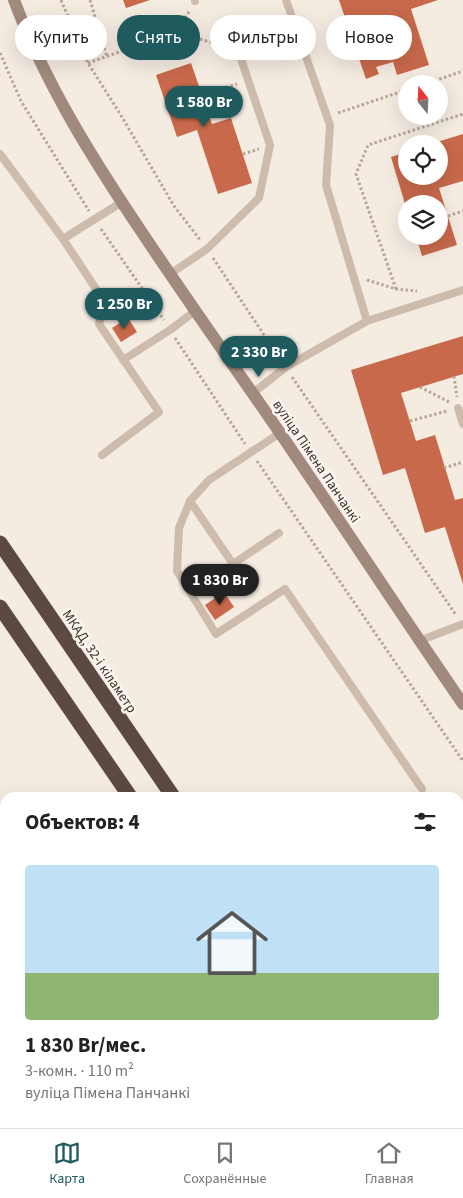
<!DOCTYPE html>
<html lang="ru">
<meta charset="utf-8">
<style>
body{margin:0;font-family:"Source Sans 3",sans-serif;background:#f2f2f2;color:#222;height:100vh;display:flex;flex-direction:column;font-size:19px;white-space:nowrap}
*{box-sizing:border-box;margin:0}
p{font-size:16px;color:#767676}
.icon{flex:none;width:28px;height:28px;fill:none;stroke:currentColor;stroke-width:2;stroke-linecap:round;stroke-linejoin:round}
.map{position:relative;flex:1;overflow:hidden}
.sheet{position:absolute;left:0px;top:792px;width:464px;height:336px;display:flex;flex-direction:column;background:#fff;border-radius:15px 15px 0 0;box-shadow:0 5px 20px #0002}
.sheet>*{flex:none}
.top-card{position:absolute;left:15px;top:15px;width:434px;height:45px;display:flex;gap:10px}
.needle{width:32px;rotate:342deg}
.controls{position:absolute;left:398px;top:75px;display:grid;gap:10px}
.controls a{display:grid;place-items:center;width:50px;height:50px;border-radius:50%;background:#fff;box-shadow:0 5px 20px #0002;font-size:25px}
.price{position:absolute;translate:-50% -42px;padding:0 11px;border-radius:18px;background:#1f5a5e;color:#fff;font-size:16px;line-height:32px;filter:drop-shadow(0 1px 2px #0008)}
.price::after{content:'';position:absolute;left:50%;top:30px;width:15px;height:11px;margin-left:-8px;background:inherit;clip-path:polygon(0 0,100% 0,50% 100%)}
.price.selected{background:#222;color:#fff}
ul{padding:0;list-style:none}
li{display:grid;align-content:center;gap:10px;height:265px;padding:0 25px}
li+li{border-top:1px solid #e0e0e0}
li span{display:grid;place-items:center;height:155px;border-radius:5px;color:#555}
li>.icon{margin-inline-start:auto}
span .icon{width:90px;height:90px;fill:#fffc;stroke-width:1}
li b{font-size:21px}
h2{display:flex;justify-content:space-between;align-items:center;height:60px;padding:0 25px;font-size:21px}
.pill{padding:0 18px;border-radius:22px;background:#fff;box-shadow:0 5px 20px #0002;font-size:18px;line-height:45px}
.pill.selected{background:#1f5a5e;color:#fff}
.dock{display:flex;justify-content:space-around;align-items:center;height:70px;border-top:1px solid #e0e0e0;background:#fff;font-size:14px;color:#767676}
.dock a{display:grid;justify-items:center;gap:2px}
.dock .selected{color:#1f5a5e}
.map>svg:first-child{display:block}
</style>
<div class="map">
<svg width="463" height="1128" viewBox="0 0 463 1128">
<rect width="100%" height="100%" fill="#f4ebe1"/>
<!-- building -->
<path fill="#c8694b" d="M 123,0 L 150,0 L 126,8 Z
M 339,0 L 438,0 L 411,9 L 429,65 L 397,75 L 393,62 L 376,67 L 379,74 L 366,79 Z
M 191,63 L 212,124 L 231,118 L 252,183 L 218,194 L 197,130 L 177,137 L 156,75 Z
M 463,134 L 463,181 L 439,188 L 457,245 L 422,256 L 416,236 L 439,236 L 439,204 L 405,204 L 391,157 L 406,152 L 406,176 L 439,176 L 439,144 L 434,143 Z
M 128,318 L 137,332 L 121,342 L 112,328 Z
M 463,336 L 463,374 L 401,393 L 416,441 L 435,435 L 455,500 L 463,498 L 463,584 L 445,527 L 425,533 L 405,468 L 383,475 L 351,370 Z
M 224,592 L 234,607 L 215,620 L 205,605 Z"/>
<g fill="none" stroke-linecap="round" stroke-linejoin="round">
<!-- path -->
<path stroke="#b9a596" stroke-width="3" stroke-dasharray="2.5 2.5" stroke-linecap="butt" d="M 61,0 L 88,63 L 122,117 L 174,206 L 201,241
M 90,0 L 107,57
M 176,32 L 227,47
M 0,53 L 21,101 L 89,211
M 52,57 L 79,45
M 88,63 L 176,32 L 190,10
M 425,84 L 463,71
M 202,95 L 237,84
M 338,113 L 406,90
M 243,154 L 259,149
M 448,216 L 463,211
M 101,229 L 164,320
M 213,258 L 280,359
M 367,280 L 396,289 L 417,291
M 396,289 L 356,174 L 368,145 L 463,114
M 175,338 L 245,444
M 454,376 L 457,397
M 292,377 L 456,615
M 420,387 L 449,402
M 410,421 L 447,411
M 257,461 L 463,761
M 444,468 L 463,462
M 459,1030 L 463,1031
M 0,1084 L 5,1086
M 118,1124 L 125,1124
M 203,1128 L 205,1124"/>
<!-- lane -->
<path stroke="#cdbbac" stroke-width="8" d="M 195,0 L 195,1
M 0,154 L 63,239
M 170,274 L 207,249 L 259,198 L 270,145 L 238,50
M 367,321 L 463,290
M 123,360 L 170,330 L 195,311
M 253,393 L 286,367 L 367,321 L 326,185 L 330,125 L 286,0
M 458,408 L 463,424
M 102,455 L 159,412 L 99,324 L 104,301 L 63,239 L 122,202
M 190,501 L 179,528 L 177,571 L 216,634 L 285,589 L 422,789
M 279,533 L 233,564 L 190,501 L 209,480 L 280,433
M 419,641 L 463,624
M 459,949 L 463,946
M 459,1011 L 463,1011"/>
<!-- secondary -->
<path stroke="#a18a7d" stroke-width="12" d="M 14,0 C 45,83 92,158 141,231 C 177,285 214,338 251,391 C 323,494 391,600 463,704"/>
<!-- highway -->
<path stroke="#5c4a42" stroke-width="15" d="M 0,543 L 174,798
M 0,607 L 131,798
M 354,1124 L 357,1128
M 397,1124 L 400,1128"/>
</g>
<g text-anchor="middle" stroke-width="5" stroke-linejoin="round" paint-order="stroke">
<!-- street labels -->
<g font-size="14" fill="#3b302b" stroke="#fbf5ee">
<text transform="translate(317 461) rotate(56)" y="5">вуліца Пімена Панчанкі</text>
<text transform="translate(100 661) rotate(56)" y="5">МКАД, 32-і кіламетр</text>
</g>
</g>
</svg>
<div class="controls">
<a><svg class="needle" viewBox="-14 -14 28 28"><path d="M0-13l5 13h-10z" fill="#e53935"/><path d="M0 13l5-13h-10z" fill="#767676"/></svg></a>
<a><svg class="icon" aria-label="locate" viewBox="0 0 24 24"><circle cx="12" cy="12" r="6"/><path d="M12 2v4M12 18v4M2 12h4M18 12h4"/></svg></a>
<a><svg class="icon" aria-label="layers" viewBox="0 0 24 24"><path d="M12 4l9 5-9 5-9-5zM3 14l9 5 9-5"/></svg></a>
</div>
<b class="price" style="left:204px;top:128px">1 580 Br</b>
<b class="price" style="left:124px;top:330px">1 250 Br</b>
<b class="price" style="left:259px;top:378px">2 330 Br</b>
<b class="price selected" style="left:220px;top:606px">1 830 Br</b>
<div class="top-card">
<a class="pill">Купить</a>
<a class="pill selected">Снять</a>
<a class="pill">Фильтры</a>
<a class="pill">Новое</a>
</div>
<section class="sheet">
<h2>Объектов: 4<svg class="icon" aria-label="filters" viewBox="0 0 24 24"><path d="M4 7h16M4 17h16"/><circle cx="9" cy="7" r="2"/><circle cx="15" cy="17" r="2"/></svg></h2>
<ul>
<li><span style="background:linear-gradient(#bfe0f5 70%,#8fb573 0)"><svg class="icon" aria-label="home" viewBox="0 0 24 24"><path d="M3 11l9-7 9 7M6 9v11h12V9"/></svg></span><div><b>1 830 Br/мес.</b><p>3-комн. · 110 m²</p><p>вуліца Пімена Панчанкі</p></div></li>
</ul>
</section>
</div>
<nav class="dock">
<a class="selected"><svg class="icon" aria-label="map" viewBox="0 0 24 24"><path d="M3 6l6-2 6 2 6-2v14l-6 2-6-2-6 2zM9 4v14M15 6v14"/></svg>Карта</a>
<a><svg class="icon" aria-label="saved" viewBox="0 0 24 24"><path d="M7 4h10v16l-5-4-5 4z"/></svg>Сохранённые</a>
<a><svg class="icon" aria-label="home" viewBox="0 0 24 24"><path d="M3 11l9-7 9 7M6 9v11h12V9"/></svg>Главная</a>
</nav>
